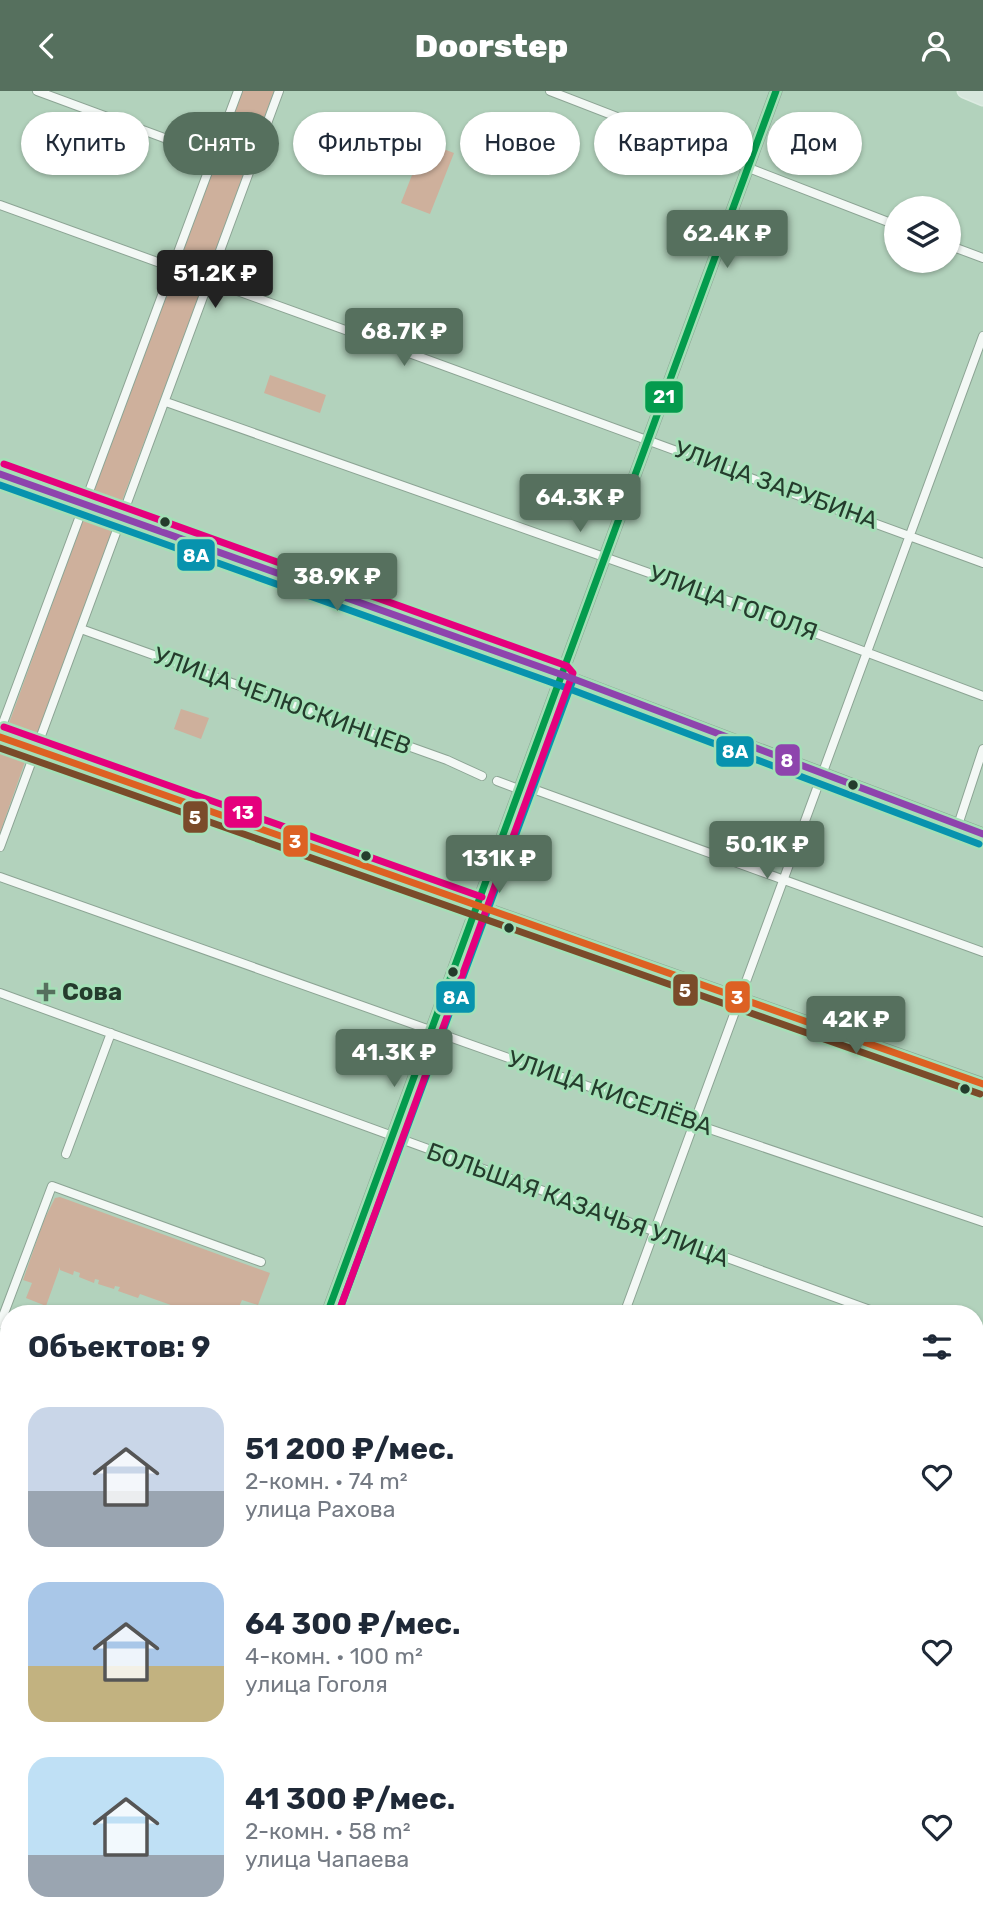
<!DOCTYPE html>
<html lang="ru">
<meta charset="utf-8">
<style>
body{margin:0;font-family:Rubik,sans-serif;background:#f2f2f3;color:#1f2937;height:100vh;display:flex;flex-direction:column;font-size:26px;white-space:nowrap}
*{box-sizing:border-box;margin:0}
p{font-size:23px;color:#747a83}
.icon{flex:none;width:38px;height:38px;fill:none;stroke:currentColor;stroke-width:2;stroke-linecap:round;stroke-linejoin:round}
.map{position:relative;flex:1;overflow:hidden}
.drawer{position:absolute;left:0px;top:1214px;width:984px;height:625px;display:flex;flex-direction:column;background:#fff;border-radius:28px 28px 0 0;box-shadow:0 2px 5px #0004}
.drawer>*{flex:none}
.top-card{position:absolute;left:21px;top:21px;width:942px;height:63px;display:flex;gap:14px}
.controls{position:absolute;left:884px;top:105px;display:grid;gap:14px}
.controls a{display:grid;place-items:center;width:77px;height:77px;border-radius:50%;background:#fff;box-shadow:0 2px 5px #0004;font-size:35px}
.price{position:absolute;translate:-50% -60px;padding:0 16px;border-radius:7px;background:#56705e;color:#fff;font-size:23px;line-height:46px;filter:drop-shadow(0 2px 4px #0008)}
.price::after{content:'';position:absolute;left:50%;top:42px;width:21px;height:16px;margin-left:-10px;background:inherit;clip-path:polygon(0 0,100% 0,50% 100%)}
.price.selected{background:#222;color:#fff}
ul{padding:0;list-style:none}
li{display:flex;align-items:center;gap:21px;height:175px;padding:0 28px}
li span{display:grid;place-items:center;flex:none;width:196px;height:140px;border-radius:21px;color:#555}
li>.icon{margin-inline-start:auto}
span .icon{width:84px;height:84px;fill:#fffc;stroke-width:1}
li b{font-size:30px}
h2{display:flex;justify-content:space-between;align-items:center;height:84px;padding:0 28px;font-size:30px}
.chip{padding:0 24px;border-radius:32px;background:#fff;box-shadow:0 2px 5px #0004;font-size:24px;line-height:63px}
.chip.selected{background:#56705e;color:#fff}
header{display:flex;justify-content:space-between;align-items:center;height:91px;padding:0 28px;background:#56705e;color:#fff;font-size:32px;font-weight:800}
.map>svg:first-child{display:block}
</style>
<header><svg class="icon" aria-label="back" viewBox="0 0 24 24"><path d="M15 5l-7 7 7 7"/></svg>Doorstep<svg class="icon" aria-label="person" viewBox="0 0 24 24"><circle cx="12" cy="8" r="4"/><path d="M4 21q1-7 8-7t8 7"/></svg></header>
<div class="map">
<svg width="983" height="1838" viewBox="0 0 983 1838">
<rect width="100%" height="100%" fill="#b2d2bc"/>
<!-- green -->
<path fill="#ceb09c" d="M 241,0 L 274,0 L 208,180 L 203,183 L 178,172 Z
M 425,51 L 454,62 L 430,123 L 401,112 Z
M 177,184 L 202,197 L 120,415 L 93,406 L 92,402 L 171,187 Z
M 270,284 L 326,304 L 320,322 L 264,302 Z
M 89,425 L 110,432 L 113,440 L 37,644 L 30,649 L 10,641 L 8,635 L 83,428 Z
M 181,618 L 209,627 L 201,648 L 174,638 Z
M 0,655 L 27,665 L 0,742 Z
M 60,1106 L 270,1182 L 258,1214 L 242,1209 L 236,1223 L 196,1223 L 140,1203 L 138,1207 L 118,1200 L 120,1196 L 115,1195 L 114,1198 L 98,1193 L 99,1189 L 95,1188 L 94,1192 L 79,1186 L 80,1182 L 74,1180 L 73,1184 L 60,1179 L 60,1176 L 46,1215 L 26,1207 L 32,1192 L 23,1189 L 44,1129 L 55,1107 Z"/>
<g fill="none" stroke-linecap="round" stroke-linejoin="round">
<!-- street casing -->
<g stroke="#8ca494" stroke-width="10">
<path id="street" d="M 37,0 L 213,65
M 550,0 L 896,134
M 0,114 C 328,232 656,352 983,472
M 948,154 L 983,167
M 166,311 L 751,518 L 983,605
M 81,538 L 447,669 L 482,685
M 0,640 L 238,0
M 497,690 L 521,699
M 522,694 L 983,861
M 958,734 L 983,658
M 0,756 L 279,0
M 0,786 L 680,1028 L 983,1131
M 0,902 L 881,1223
M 66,1063 L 111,942
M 624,1223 L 983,245
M 0,1233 L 52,1095 L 261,1171
M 975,1258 L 983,1261
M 975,1384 L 983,1387
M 0,1412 L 9,1415
M 0,1418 L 9,1422
M 975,1606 L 983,1585
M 0,1642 L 9,1646
M 975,1752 L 983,1755
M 0,1773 L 9,1776
M 161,1830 L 182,1838
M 517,1830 L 538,1838
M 846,1830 L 866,1838
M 396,1838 L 399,1830
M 885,1838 L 888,1830"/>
</g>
<!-- secondary casing -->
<g stroke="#8ca494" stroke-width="13">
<path id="secondary" d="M 0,383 L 571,587 L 983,743
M 0,646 L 983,993
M 327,1223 L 776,0
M 101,1838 L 104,1830"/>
</g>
<!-- primary casing -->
<g stroke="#dcebe1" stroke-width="15">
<path id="primary" d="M 964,0 L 983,8"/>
</g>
<!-- street -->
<use href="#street" stroke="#f3f8f5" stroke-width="8"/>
<!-- secondary -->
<use href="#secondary" stroke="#f3f8f5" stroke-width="10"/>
<!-- primary -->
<use href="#primary" stroke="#d6e6dc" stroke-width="12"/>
<!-- bus-1 casing -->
<g stroke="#a5dfb7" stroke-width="12">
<path id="bus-1" d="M 327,1223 L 776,0"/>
</g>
<!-- bus-2 casing -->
<g stroke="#a5dfb7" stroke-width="12">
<path id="bus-2" d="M 0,394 L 567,597 L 979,753
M 338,1223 L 573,589"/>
</g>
<!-- bus-3 casing -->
<g stroke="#a5dfb7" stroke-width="12">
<path id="bus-3" d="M 4,373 L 567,575 L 573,582 L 338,1223
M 4,636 L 482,806"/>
</g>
<!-- bus-4 casing -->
<g stroke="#a5dfb7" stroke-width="12">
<path id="bus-4" d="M 0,646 L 983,993"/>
</g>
<!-- bus-5 casing -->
<g stroke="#a5dfb7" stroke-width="12">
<path id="bus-5" d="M 0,657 L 980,1003"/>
</g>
<!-- bus-6 casing -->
<g stroke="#a5dfb7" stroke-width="12">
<path id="bus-6" d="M 0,383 L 571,587 L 983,743"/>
</g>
<!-- bus-1 -->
<use href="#bus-1" stroke="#049b4d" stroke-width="7"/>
<!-- bus-2 -->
<use href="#bus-2" stroke="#0793ae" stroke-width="7"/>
<!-- bus-3 -->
<use href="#bus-3" stroke="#e5007d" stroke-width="7"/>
<!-- bus-4 -->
<use href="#bus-4" stroke="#dd6123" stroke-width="7"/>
<!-- bus-5 -->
<use href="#bus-5" stroke="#7a4b2a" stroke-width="7"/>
<!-- bus-6 -->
<use href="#bus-6" stroke="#8e44ad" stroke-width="7"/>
</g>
<!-- markers -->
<g fill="#243c2c" stroke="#a5dfb7" stroke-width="2.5">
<circle cx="165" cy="431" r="6"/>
<circle cx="853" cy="694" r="6"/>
<circle cx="366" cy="765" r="6"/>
<circle cx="509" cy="837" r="6"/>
<circle cx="453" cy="881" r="6"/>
<circle cx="965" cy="998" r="6"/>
</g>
<path fill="#56705e" stroke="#a5dfb7" stroke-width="2.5" d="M42.5 890.5h7v7h7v7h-7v7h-7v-7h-7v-7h7z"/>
<g text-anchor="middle" stroke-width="6" stroke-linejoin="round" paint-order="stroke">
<!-- street labels -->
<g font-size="24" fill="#243c2c" stroke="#a5dfb7">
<text transform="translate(776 394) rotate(20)" y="8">УЛИЦА ЗАРУБИНА</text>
<text transform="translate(733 512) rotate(20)" y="8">УЛИЦА ГОГОЛЯ</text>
<text transform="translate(282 610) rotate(20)" y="8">УЛИЦА ЧЕЛЮСКИНЦЕВ</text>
<text transform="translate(610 1002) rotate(19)" y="8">УЛИЦА КИСЕЛЁВА</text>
<text transform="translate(578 1114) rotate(20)" y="8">БОЛЬШАЯ КАЗАЧЬЯ УЛИЦА</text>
</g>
<!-- poi labels -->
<g font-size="24" font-weight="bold" fill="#243c2c" stroke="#a5dfb7" text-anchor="start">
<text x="62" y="909">Сова</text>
</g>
</g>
<g stroke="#a5dfb7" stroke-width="2.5">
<rect x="644" y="289" width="40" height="34" rx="7" fill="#049b4d"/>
<rect x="176" y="447" width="40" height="34" rx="7" fill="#0793ae"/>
<rect x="715" y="644" width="40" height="33" rx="7" fill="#0793ae"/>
<rect x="774" y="652" width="27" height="34" rx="7" fill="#8e44ad"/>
<rect x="223" y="704" width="40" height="34" rx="7" fill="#e5007d"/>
<rect x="182" y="709" width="27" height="34" rx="7" fill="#7a4b2a"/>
<rect x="282" y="733" width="27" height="34" rx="7" fill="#dd6123"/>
<rect x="672" y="882" width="27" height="34" rx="7" fill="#7a4b2a"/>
<rect x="435" y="889" width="41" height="34" rx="7" fill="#0793ae"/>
<rect x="724" y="889" width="27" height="34" rx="7" fill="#dd6123"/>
</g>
<g font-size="19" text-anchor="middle" font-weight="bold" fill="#fff">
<text x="664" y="312">21</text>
<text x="196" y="471">8А</text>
<text x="735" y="667">8А</text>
<text x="787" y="676">8</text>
<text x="243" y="728">13</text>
<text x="195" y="733">5</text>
<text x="295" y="757">3</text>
<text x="685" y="906">5</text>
<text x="456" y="913">8А</text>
<text x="737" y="913">3</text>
</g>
</svg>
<div class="controls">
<a><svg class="icon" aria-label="layers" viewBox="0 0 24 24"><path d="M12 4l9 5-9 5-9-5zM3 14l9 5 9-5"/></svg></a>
</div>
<b class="price" style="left:727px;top:179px">62.4K ₽</b>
<b class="price selected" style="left:215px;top:219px">51.2K ₽</b>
<b class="price" style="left:404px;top:277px">68.7K ₽</b>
<b class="price" style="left:580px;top:443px">64.3K ₽</b>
<b class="price" style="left:337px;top:522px">38.9K ₽</b>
<b class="price" style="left:767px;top:790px">50.1K ₽</b>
<b class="price" style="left:499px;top:804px">131K ₽</b>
<b class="price" style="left:856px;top:965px">42K ₽</b>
<b class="price" style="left:394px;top:998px">41.3K ₽</b>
<div class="top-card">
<a class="chip">Купить</a>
<a class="chip selected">Снять</a>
<a class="chip">Фильтры</a>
<a class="chip">Новое</a>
<a class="chip">Квартира</a>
<a class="chip">Дом</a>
</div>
<section class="drawer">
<h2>Объектов: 9<svg class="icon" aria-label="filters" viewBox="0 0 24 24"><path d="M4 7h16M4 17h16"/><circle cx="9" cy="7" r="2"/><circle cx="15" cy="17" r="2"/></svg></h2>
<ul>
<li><span style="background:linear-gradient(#c9d6e8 60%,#9aa5b1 0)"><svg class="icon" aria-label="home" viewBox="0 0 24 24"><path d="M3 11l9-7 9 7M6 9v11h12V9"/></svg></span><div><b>51 200 ₽/мес.</b><p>2-комн. · 74 m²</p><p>улица Рахова</p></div><svg class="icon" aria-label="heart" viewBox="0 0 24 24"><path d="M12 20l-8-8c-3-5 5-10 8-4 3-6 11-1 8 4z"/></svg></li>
<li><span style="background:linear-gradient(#a9c7e8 60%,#c2b280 0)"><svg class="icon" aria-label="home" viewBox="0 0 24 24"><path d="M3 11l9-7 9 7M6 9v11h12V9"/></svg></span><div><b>64 300 ₽/мес.</b><p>4-комн. · 100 m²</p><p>улица Гоголя</p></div><svg class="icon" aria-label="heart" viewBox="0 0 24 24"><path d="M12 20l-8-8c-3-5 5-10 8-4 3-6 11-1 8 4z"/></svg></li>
<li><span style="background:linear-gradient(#bfe0f5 70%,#9aa5b1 0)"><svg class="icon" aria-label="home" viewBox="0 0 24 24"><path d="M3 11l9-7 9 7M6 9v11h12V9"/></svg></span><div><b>41 300 ₽/мес.</b><p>2-комн. · 58 m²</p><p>улица Чапаева</p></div><svg class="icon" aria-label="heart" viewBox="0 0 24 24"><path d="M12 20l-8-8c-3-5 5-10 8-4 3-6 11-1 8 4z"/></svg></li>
</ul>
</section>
</div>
